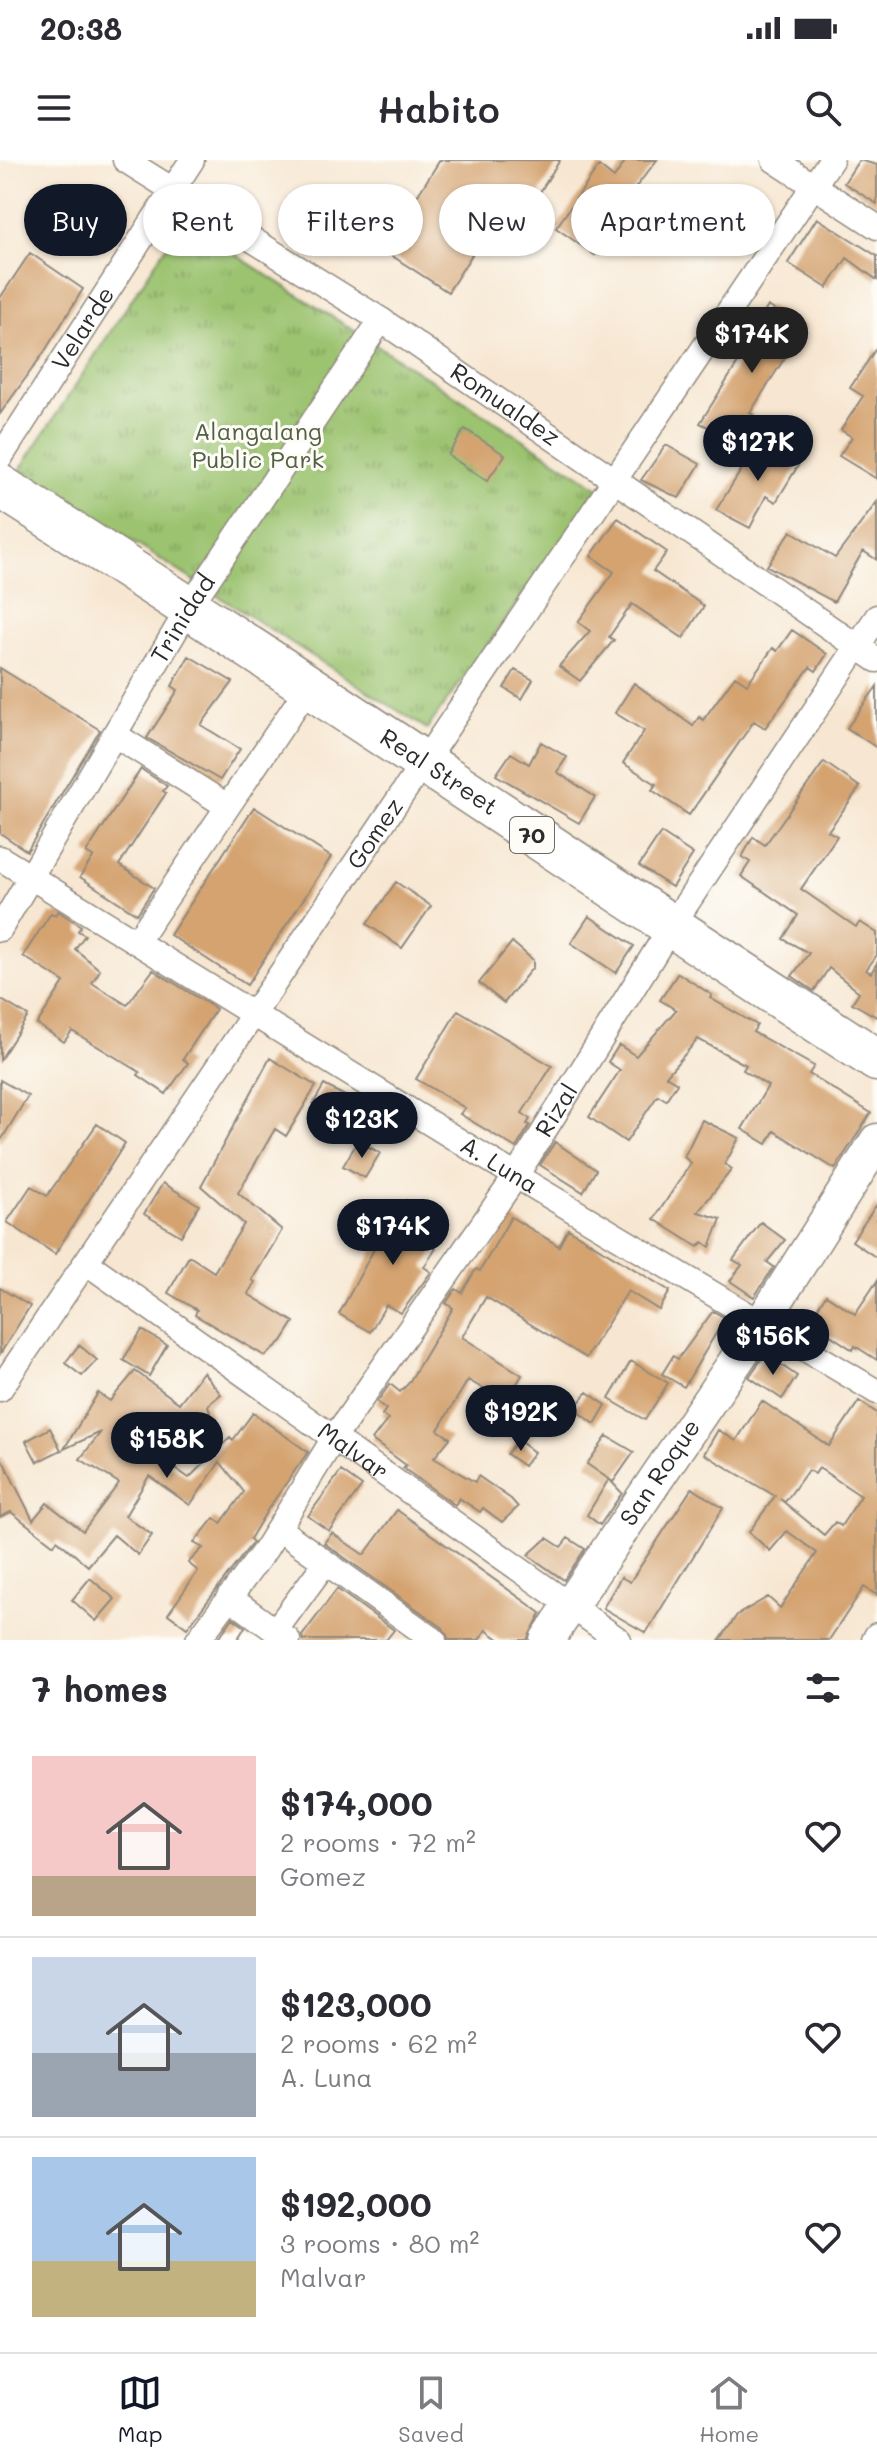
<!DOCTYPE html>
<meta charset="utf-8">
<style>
body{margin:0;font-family:Mali,sans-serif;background:#f2f2f3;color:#2b2b33;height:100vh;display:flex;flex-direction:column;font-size:30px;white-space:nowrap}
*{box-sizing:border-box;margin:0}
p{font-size:26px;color:#7c7c81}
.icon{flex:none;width:44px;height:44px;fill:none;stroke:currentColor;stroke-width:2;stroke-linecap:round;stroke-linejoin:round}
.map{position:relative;height:1480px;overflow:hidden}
.details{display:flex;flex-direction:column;background:#fff;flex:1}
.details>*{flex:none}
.banner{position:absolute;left:24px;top:24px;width:830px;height:72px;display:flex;gap:16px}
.price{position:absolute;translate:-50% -68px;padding:0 18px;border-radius:28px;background:#111827;color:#fff;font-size:26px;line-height:52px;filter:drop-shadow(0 2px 4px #0008)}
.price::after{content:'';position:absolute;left:50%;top:48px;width:24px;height:18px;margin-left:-12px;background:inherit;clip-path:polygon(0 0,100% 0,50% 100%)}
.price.selected{background:#222;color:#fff}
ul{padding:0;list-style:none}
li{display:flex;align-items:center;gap:24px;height:200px;padding:0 32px}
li+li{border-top:2px solid #e1e1e2}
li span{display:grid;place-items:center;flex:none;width:224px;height:160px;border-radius:0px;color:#555}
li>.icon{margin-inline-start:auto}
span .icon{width:96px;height:96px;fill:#fffc;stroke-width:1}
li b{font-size:34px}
h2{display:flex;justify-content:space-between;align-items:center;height:96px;padding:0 32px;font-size:34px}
.pill{padding:0 28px;border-radius:36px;background:#fff;box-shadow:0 2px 6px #0004;font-size:28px;line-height:72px}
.pill.selected{background:#111827;color:#fff}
.status{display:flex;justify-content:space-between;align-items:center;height:56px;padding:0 40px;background:#fff;direction:ltr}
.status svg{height:22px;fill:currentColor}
header{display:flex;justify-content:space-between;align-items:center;height:104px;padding:0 32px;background:#fff;font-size:36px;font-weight:600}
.tabs{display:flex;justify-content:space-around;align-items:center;height:112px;border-top:2px solid #e1e1e2;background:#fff;font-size:22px;color:#7c7c81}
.tabs a{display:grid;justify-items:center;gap:4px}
.tabs .selected{color:#111827}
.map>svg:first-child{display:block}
</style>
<div class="status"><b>20:38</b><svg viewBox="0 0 49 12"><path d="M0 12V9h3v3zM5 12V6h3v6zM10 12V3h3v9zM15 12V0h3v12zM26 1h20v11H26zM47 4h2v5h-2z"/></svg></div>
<header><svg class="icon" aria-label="menu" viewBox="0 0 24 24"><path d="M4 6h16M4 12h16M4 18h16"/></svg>Habito<svg class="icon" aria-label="search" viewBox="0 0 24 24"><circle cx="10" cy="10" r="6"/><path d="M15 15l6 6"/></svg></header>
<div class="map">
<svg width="877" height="1480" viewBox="0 0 877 1480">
<defs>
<pattern id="park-tufts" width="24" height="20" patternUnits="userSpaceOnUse" patternTransform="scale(2)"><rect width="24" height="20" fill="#9bc36f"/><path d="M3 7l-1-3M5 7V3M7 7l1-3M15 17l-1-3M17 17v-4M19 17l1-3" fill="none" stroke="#7f9f5b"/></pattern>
</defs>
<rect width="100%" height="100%" fill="#fdfcf7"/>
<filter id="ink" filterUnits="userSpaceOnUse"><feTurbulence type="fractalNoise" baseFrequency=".0125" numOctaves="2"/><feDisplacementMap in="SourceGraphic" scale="16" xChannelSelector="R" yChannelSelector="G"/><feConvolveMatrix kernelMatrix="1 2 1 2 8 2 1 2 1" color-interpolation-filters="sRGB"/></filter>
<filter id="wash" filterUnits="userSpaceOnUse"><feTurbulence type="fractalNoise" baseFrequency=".006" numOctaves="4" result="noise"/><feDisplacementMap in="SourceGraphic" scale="32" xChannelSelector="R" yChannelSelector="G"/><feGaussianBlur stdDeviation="1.8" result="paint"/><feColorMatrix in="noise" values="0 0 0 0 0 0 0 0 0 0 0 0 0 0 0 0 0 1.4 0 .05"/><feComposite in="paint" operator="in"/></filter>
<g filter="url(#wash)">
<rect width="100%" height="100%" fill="#f7e7d2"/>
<!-- park -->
<path fill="url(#park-tufts)" stroke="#63774d" stroke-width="2" d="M 183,61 L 599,328 L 427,569 L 20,310 Z"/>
<g id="blocks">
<!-- building -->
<path fill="#d4a36f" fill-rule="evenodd" d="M 440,0 L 560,0 L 523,59 L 503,46 L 448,132 L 383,90 Z
M 626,0 L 657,0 L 632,32 L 637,35 L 595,95 L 556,68 L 599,6 L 614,18 Z
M 859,0 L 877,5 L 877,44 L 844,23 Z
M 817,58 L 877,96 L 877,120 L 847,98 L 827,128 L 788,103 Z
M 30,93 L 83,129 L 45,191 L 0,254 L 0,138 Z
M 768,146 L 804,167 L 750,253 L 753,255 L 741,283 L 700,263 L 753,179 L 750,177 Z
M 877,187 L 877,319 L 839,296 L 852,277 L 841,270 L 863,236 L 850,228 Z
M 465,269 L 505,295 L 487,321 L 448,295 Z
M 761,279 L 799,304 L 776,342 L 766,336 L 750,368 L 716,350 Z
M 666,285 L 700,304 L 679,338 L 641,320 Z
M 877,342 L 877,400 L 863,391 L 834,442 L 767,406 L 791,371 L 835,398 Z
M 618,358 L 667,392 L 653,411 L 704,446 L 683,478 L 632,444 L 609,477 L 614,480 L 580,521 L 559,506 L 590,471 L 578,462 L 614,412 L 591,396 Z
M 792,470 L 827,494 L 816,511 L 810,507 L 765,568 L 754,561 L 689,655 L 652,630 L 656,624 L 623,603 L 644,571 L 615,553 L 634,523 L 693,566 L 699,557 L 703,560 L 735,516 L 747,524 L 773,488 L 777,491 Z
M 189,496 L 233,522 L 201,565 L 240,589 L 220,620 L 147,578 L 178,530 L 172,526 Z
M 0,508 L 100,570 L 27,691 L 0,673 Z
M 515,510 L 533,520 L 522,539 L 504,528 Z
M 877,526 L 877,588 L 847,568 Z
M 541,582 L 567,597 L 557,612 L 595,637 L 579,663 L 496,615 L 511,593 L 529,604 Z
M 824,602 L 860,627 L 828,671 L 837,676 L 801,729 L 856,767 L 860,762 L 877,773 L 877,795 L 866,810 L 871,813 L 877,803 L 877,857 L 852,843 L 859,832 L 829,808 L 814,831 L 792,816 L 809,793 L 783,779 L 798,755 L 741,716 L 750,702 L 742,697 L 753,677 L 765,685 Z
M 141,609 L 167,626 L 163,631 L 166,633 L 119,705 L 154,728 L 137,754 L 80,717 L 93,697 L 86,693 Z
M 254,647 L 331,697 L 247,825 L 170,775 Z
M 661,673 L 693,694 L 672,727 L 639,706 Z
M 396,722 L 431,746 L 402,788 L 367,764 Z
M 58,751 L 81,766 L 78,771 L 85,775 L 75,789 L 100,810 L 92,823 L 127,845 L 153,810 L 216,849 L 183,899 L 188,903 L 166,934 L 138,915 L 140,912 L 72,871 L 64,882 L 37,864 L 64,822 L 23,796 L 51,753 L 55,755 Z
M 589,756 L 634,786 L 616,813 L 571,783 Z
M 512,782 L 533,800 L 533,807 L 504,843 L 479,823 Z
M 678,813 L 712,835 L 710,838 L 757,865 L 753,872 L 814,906 L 809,914 L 871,953 L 835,1009 L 774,971 L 767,984 L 742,969 L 768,926 L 743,910 L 746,905 L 698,879 L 666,916 L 677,923 L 666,940 L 658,935 L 626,982 L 589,957 L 620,910 L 608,902 L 619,885 L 636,896 L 676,850 L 660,840 Z
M 0,839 L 28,856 L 0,900 Z
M 458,850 L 552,906 L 522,953 L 530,959 L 527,964 L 530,965 L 516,988 L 460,954 L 465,948 L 416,919 Z
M 270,898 L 316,926 L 286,976 L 275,969 L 238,1033 L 282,1070 L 252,1120 L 255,1122 L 248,1134 L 294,1162 L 282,1181 L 265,1196 L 195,1155 L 197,1150 L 168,1133 L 189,1096 L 214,1112 L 244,1064 L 201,1026 Z
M 0,920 L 28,936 L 0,982 Z
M 324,925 L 366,947 L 353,968 L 313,944 Z
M 702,960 L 739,978 L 725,1004 L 732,1009 L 698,1052 L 721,1059 L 710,1087 L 703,1082 L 698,1087 L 654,1059 L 691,1003 L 684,997 Z
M 97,964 L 125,983 L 55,1094 L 7,1062 L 31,1026 L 47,1036 Z
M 358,981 L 380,993 L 365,1018 L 343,1006 Z
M 555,982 L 596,1010 L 583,1032 L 540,1005 Z
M 163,1023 L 199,1045 L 181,1076 L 144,1054 Z
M 406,1040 L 441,1061 L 428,1083 L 436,1088 L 424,1107 L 431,1112 L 401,1153 L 386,1145 L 370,1172 L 339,1154 L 379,1080 L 376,1078 L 387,1059 L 392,1062 Z
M 877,1044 L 877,1098 L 852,1081 Z
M 511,1057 L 559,1086 L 568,1069 L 670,1131 L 659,1150 L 628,1131 L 586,1198 L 486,1137 L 462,1177 L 522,1215 L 506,1242 L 468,1220 L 438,1270 L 450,1278 L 434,1298 L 475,1322 L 478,1316 L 511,1339 L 518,1347 L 502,1362 L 483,1348 L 480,1352 L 459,1338 L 455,1345 L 452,1343 L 403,1308 L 406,1305 L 372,1280 L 388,1259 L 382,1255 L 386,1249 L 377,1242 L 390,1224 L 400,1232 L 408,1224 L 453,1148 L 446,1143 L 456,1129 L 462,1133 L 476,1109 L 480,1111 Z
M 761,1062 L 785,1080 L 767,1102 L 774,1107 L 754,1137 L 730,1121 L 742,1105 L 733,1100 Z
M 877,1121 L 877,1200 L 855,1186 L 853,1190 L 809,1161 L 826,1135 L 855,1154 Z
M 0,1128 L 30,1146 L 0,1194 Z
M 713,1151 L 725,1158 L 684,1227 L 662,1214 L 673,1196 L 678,1199 Z
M 142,1170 L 167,1185 L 149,1216 L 123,1200 Z
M 79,1185 L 97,1200 L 82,1216 L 65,1203 Z
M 765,1194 L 797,1216 L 782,1239 L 749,1217 Z
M 631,1201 L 668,1223 L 645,1260 L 609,1239 Z
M 135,1211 L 179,1243 L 203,1212 L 221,1234 L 208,1245 L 211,1256 L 195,1266 L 188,1258 L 159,1297 L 189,1318 L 230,1277 L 233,1280 L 253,1253 L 308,1292 L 268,1349 L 250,1379 L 253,1382 L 187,1468 L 168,1454 L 198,1411 L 188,1403 L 203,1388 L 194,1383 L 214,1358 L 221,1363 L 244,1332 L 220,1302 L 190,1345 L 149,1316 L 125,1356 L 152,1375 L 138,1395 L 114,1375 L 88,1406 L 57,1380 L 54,1385 L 11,1352 L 0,1357 L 0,1295 L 33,1360 L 47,1343 L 83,1371 L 119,1323 L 80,1299 L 101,1272 L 64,1289 L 98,1233 L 110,1241 Z
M 587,1232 L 606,1245 L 595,1264 L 574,1249 Z
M 762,1241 L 829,1286 L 859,1241 L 877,1253 L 877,1435 L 864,1427 L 829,1480 L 720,1480 L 737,1455 L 768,1437 L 780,1448 L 817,1393 L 787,1371 L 770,1391 L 749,1372 L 775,1336 L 704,1294 L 718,1270 L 736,1281 ZM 819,1308 L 861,1336 L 841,1366 L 835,1362 L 824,1375 L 780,1339 L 785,1342 L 808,1310 L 815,1314 Z
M 50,1268 L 61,1290 L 37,1302 L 26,1281 Z
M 607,1276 L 634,1292 L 613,1322 L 587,1304 Z
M 518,1280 L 534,1292 L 524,1306 L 507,1294 Z
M 341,1311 L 362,1326 L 329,1371 L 308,1356 Z
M 609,1319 L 622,1333 L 600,1365 L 587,1355 Z
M 692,1328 L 723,1348 L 646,1473 L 603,1448 L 621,1417 L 630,1422 Z
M 397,1350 L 541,1453 L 527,1480 L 500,1480 L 486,1470 L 479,1480 L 449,1480 L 443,1468 L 324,1383 L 332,1373 L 364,1395 Z
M 547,1378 L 561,1387 L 568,1378 L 585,1389 L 564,1420 L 528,1395 Z
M 90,1418 L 115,1439 L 96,1461 L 72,1440 Z
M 337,1429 L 394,1470 L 386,1480 L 303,1480 L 302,1476 Z
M 233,1458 L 245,1467 L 237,1480 L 217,1480 Z"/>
</g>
</g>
<g filter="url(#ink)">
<use href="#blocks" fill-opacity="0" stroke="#91897e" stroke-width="2"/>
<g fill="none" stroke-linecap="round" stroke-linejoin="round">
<!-- street casing -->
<g stroke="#91897e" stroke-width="27">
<g id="street">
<path id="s1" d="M 125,0 L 381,160 L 877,500"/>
<path d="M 774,0 L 877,67"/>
<path id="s2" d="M 0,298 L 192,0"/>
<path d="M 115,575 L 227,646"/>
<path id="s3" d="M 0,698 L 516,1016 L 877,1232"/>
<path id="s4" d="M 0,769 L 190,446 L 381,160"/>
<path d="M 137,781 L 309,526"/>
<path id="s5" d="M 87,1103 L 619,1480"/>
<path id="s6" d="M 0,1229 L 831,0"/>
<path d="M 279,1369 L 434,1480"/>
<path d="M 229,1437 L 288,1480"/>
<path d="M 275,1471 L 325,1403"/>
<path id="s7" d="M 198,1480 L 265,1390 L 334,1278 L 516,1016 L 671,767 L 877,457"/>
<path d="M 874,1480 L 877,1475"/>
</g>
</g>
<!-- secondary casing -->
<g stroke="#91897e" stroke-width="37">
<g id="secondary">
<path id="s8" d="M 547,1480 L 763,1161 L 877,981"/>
</g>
</g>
<!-- highway casing -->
<g stroke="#91897e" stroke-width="45">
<g id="highway">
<path id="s9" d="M 0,326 C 295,513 583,711 877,900"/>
</g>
</g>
<!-- street -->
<use href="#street" stroke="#fff" stroke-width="24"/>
<!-- secondary -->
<use href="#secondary" stroke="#fff" stroke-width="34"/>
<!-- highway -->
<use href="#highway" stroke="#fff" stroke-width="42"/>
</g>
</g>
<g text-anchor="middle" stroke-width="6" stroke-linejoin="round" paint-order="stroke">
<!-- shield labels -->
<rect fill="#fdfcf7" stroke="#6a6a68" stroke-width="2" x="510" y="657" width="44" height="36" rx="6"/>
<g font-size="22" font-weight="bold" fill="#2b2b2b">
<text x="532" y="683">70</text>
</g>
<!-- street labels -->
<g font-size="24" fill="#2b2b2b" stroke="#fdfcf7">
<text dy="8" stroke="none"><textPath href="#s2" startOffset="154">Velarde</textPath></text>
<text dy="8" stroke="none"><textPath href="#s1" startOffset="452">Romualdez</textPath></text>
<text dy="8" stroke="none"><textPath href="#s4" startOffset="360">Trinidad</textPath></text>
<text dy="8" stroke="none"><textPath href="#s9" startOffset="524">Real Street</textPath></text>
<text dy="8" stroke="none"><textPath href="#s6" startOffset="670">Gomez</textPath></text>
<text dy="8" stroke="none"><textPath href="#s7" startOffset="640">Rizal</textPath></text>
<text dy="8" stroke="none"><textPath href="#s3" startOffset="586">A. Luna</textPath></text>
<text dy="8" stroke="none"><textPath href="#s5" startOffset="326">Malvar</textPath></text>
<text dy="8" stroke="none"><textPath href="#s8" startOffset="202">San Roque</textPath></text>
</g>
<!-- park labels -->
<g font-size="24" fill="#526043" stroke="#fdfcf7">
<text x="258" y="280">Alangalang<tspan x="258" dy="28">Public Park</tspan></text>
</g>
</g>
</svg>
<b class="price selected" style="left:752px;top:215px">$174K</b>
<b class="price" style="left:758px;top:323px">$127K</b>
<b class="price" style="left:362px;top:1000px">$123K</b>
<b class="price" style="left:393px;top:1107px">$174K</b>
<b class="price" style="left:773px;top:1217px">$156K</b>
<b class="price" style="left:521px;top:1293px">$192K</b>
<b class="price" style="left:167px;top:1320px">$158K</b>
<div class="banner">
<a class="pill selected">Buy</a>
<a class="pill">Rent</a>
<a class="pill">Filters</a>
<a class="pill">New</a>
<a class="pill">Apartment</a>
</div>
</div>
<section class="details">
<h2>7 homes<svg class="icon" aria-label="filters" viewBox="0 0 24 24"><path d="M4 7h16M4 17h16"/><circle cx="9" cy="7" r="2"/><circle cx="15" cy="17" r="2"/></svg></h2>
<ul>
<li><span style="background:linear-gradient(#f6c9c9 75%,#b9a48a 0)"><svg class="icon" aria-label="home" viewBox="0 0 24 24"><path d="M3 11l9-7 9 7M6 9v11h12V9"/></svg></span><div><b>$174,000</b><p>2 rooms · 72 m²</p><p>Gomez</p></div><svg class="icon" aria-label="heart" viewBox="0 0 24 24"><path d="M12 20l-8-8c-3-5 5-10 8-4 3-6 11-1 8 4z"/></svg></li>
<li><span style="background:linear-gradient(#c9d6e8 60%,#9aa5b1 0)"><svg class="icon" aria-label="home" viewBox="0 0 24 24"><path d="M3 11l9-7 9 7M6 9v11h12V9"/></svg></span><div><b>$123,000</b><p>2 rooms · 62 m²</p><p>A. Luna</p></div><svg class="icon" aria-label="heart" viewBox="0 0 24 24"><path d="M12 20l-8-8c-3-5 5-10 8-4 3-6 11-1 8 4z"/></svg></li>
<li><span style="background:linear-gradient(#a9c7e8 65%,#c2b280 0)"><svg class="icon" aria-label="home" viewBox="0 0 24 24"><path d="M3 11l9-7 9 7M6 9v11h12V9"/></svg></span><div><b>$192,000</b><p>3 rooms · 80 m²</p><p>Malvar</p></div><svg class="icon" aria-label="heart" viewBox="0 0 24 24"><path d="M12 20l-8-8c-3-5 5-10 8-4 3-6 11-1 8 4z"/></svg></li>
</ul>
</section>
<nav class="tabs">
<a class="selected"><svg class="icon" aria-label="map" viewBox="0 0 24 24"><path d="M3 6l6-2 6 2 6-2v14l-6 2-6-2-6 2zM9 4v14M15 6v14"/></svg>Map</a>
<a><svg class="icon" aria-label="saved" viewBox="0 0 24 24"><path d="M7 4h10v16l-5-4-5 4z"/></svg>Saved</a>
<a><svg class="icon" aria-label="home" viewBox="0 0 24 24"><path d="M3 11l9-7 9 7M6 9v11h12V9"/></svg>Home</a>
</nav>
